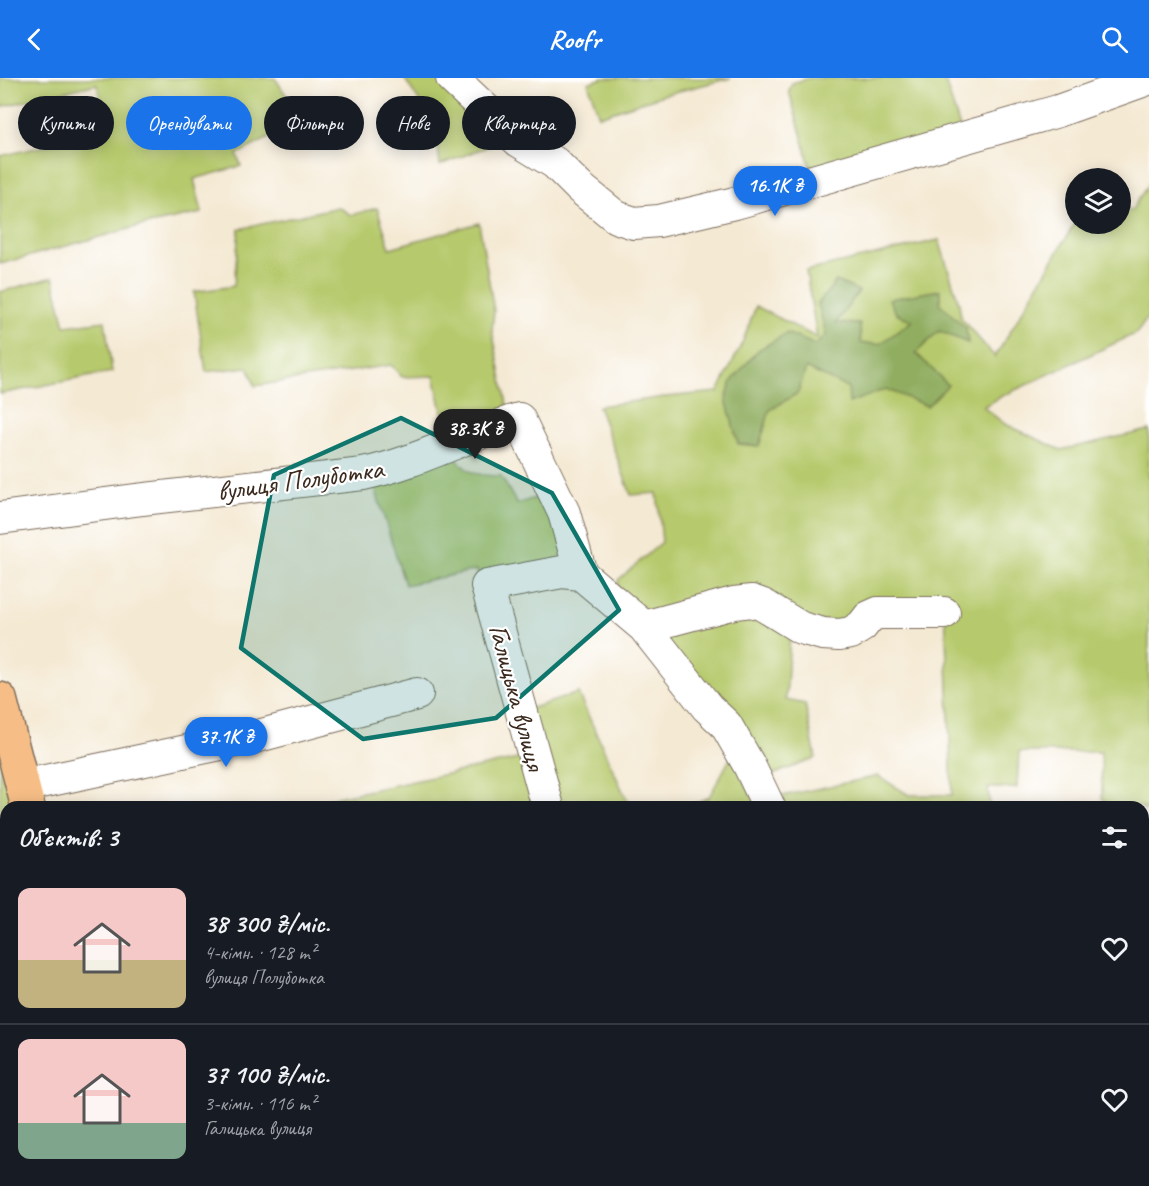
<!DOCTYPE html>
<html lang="uk">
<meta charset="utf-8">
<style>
body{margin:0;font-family:Caveat,sans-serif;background:#242831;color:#f1f3f6;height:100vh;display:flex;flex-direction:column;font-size:22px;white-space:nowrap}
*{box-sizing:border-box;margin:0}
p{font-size:20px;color:#9ea1a6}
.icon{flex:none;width:33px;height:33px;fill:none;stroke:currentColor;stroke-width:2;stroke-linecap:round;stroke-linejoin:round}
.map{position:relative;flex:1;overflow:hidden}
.side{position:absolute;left:0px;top:723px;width:1149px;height:386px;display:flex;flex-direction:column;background:#171b24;border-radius:18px 18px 0 0;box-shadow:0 3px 15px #0003}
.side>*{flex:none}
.top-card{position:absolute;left:18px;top:18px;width:600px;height:54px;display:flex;gap:12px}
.tools{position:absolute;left:1065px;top:90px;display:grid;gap:12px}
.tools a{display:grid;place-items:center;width:66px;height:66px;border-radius:50%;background:#171b24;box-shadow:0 3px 15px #0003;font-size:30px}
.price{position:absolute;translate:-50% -51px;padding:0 14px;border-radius:21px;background:#1a73e8;color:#fff;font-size:20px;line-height:39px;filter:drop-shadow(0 2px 3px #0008)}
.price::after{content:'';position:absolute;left:50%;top:36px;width:18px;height:14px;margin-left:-9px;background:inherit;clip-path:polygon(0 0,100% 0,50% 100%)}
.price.current{background:#222;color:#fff}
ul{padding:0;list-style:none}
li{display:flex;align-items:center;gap:18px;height:150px;padding:0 18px}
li+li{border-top:2px solid #363941}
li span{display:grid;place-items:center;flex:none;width:168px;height:120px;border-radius:12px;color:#555}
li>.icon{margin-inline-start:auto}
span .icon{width:72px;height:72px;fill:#fffc;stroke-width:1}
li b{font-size:26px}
h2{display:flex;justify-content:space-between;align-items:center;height:72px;padding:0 18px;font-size:26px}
.pill{padding:0 21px;border-radius:27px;background:#171b24;box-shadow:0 3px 15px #0003;font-size:21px;line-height:54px}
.pill.current{background:#1a73e8;color:#fff}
header{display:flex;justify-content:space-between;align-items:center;height:78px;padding:0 18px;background:#1a73e8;color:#fff;font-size:27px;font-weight:600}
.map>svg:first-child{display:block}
</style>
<header><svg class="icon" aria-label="back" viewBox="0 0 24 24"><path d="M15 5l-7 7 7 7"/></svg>Roofr<svg class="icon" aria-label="search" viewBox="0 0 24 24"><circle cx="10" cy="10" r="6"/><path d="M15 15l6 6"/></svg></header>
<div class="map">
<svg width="1149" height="1108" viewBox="0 0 1149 1108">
<rect width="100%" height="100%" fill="#fff"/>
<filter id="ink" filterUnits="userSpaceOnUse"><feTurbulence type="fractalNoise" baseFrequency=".0167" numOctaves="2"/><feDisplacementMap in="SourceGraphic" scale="12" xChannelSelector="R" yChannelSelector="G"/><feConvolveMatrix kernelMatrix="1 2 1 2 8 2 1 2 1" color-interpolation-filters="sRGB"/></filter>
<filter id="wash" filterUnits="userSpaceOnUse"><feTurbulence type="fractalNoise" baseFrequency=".008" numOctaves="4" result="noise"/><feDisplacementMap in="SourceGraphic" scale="24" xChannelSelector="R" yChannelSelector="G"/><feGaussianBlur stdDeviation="1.35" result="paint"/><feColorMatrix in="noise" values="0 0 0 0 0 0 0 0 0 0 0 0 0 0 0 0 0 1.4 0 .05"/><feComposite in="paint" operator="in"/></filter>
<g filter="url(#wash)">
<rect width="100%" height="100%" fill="#f4e9d3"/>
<!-- green -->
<path fill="#b6c96c" stroke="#787a45" stroke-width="1.5" d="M 0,0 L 275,0 L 303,43 L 237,76 L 241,88 L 194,101 L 202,135 L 140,148 L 0,186 L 0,78 L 108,54 L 97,6 L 0,29 Z
M 404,0 L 438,0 L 502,63 L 440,87 L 435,47 Z
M 603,0 L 731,0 L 663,17 L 599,38 L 588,5 Z
M 809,0 L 944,0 L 961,53 L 813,98 L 789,13 L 792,5 Z
M 1149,105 L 1149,238 L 1137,255 L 996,321 L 983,329 L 1005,346 L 1061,372 L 1149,352 L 1149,733 L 1143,732 L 1143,729 L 1110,729 L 1102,720 L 1101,674 L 1019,674 L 1017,710 L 988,710 L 990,729 L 781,729 L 777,719 L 878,698 L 909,717 L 952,717 L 945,530 L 860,545 L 791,542 L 786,622 L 805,626 L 816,680 L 767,699 L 618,511 L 618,502 L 662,464 L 657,415 L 631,417 L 598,328 L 665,319 L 718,314 L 743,263 L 756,228 L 817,260 L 806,193 L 939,162 L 959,225 L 961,240 L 995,279 L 1075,145 L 1120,146 L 1121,126 L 1131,133 Z
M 338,129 L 351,137 L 377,130 L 390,170 L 479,145 L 494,233 L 492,252 L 508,331 L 448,359 L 434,298 L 402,299 L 391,287 L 255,308 L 248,289 L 206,294 L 194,214 L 234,208 L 239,151 Z
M 53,199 L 65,248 L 105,243 L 112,294 L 0,316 L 0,214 Z
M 451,372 C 464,395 475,398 501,398 L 517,426 L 549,415 L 569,483 L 480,505 L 477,492 L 405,507 L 375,410 L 367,404 Z
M 578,615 L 630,729 L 559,729 L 529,631 Z
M 0,675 L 13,729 L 6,729 L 6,1102 L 102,1103 L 102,1108 L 0,1108 Z
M 731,679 L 758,729 L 687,729 L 709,719 Z
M 523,680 L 538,729 L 291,729 Z
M 1143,920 L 1149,920 L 1149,969 L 1143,975 Z
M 530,1103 L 535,1108 L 307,1108 L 302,1103 Z
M 695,1103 L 866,1103 L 861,1108 L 700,1108 Z
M 992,1103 L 992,1108 L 886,1108 L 881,1103 Z"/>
<!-- forest -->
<path fill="#90ad60" stroke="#666c3f" stroke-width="1.5" d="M 836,203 L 859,213 L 836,245 L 860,246 L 861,265 L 880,266 L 912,243 L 896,235 L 889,221 L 940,212 L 940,226 L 966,250 L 968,265 L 939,253 L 916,275 L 948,307 L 927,328 L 886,311 L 849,325 L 848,310 L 806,290 L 798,315 L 770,332 L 759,368 L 738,366 L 726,321 L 731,304 L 758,272 L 787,255 L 815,267 L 826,257 L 818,226 Z"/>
</g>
<g filter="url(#ink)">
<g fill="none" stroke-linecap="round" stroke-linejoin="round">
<!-- minor casing -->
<g stroke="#7c6d5d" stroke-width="34">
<path id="minor" d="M 452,0 L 519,63 L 555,85 L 579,109 L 616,139 L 634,145 L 659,143 L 739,124 L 1058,33 L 1148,1
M 0,440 L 135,422 L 363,396 C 417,385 467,357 519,341 L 564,435 L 581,496 L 644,549 L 707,629 L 726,647 L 749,687 L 769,729
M 644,549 L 734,525 L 752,523 L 763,527 L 801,550 L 823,556 L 839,557 L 851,555 L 862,548 L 869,539 L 878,535 L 944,535
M 22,708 L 258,658 L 417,616
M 548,729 L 487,508 L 562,494 L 581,496
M 551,1102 L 556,1108
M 1012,1102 L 1017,1108
M 116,1108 L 117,1102"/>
</g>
<!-- major casing -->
<g stroke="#7c6d5d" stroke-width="36">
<path id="major" d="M 0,621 L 28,729
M 1143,907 L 1149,906"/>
</g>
<!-- minor -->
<use href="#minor" stroke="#fff" stroke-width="32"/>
<!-- major -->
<use href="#major" stroke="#f6be86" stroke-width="33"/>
</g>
</g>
<!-- marked area -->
<path fill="#0f766e" fill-opacity="0.2" stroke="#0f766e" stroke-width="4.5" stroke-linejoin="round" d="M 401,340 L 552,415 L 619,532 L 496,640 L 363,661 L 241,570 L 274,397 Z"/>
<g text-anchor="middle" stroke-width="4.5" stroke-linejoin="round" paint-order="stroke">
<!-- street labels -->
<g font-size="28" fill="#3b2a1e" stroke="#fff">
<text transform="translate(300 401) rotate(-8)" y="10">вулиця Полуботка</text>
<text transform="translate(518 619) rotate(75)" y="10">Галицька вулиця</text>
</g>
</g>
</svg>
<div class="tools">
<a><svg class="icon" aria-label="layers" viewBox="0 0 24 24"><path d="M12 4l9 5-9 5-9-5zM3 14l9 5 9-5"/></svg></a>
</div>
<b class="price" style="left:775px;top:139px">16.1K ₴</b>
<b class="price current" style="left:475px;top:382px">38.3K ₴</b>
<b class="price" style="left:226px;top:690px">37.1K ₴</b>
<div class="top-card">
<a class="pill">Купити</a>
<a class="pill current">Орендувати</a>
<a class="pill">Фільтри</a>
<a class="pill">Нове</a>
<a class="pill">Квартира</a>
</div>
<section class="side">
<h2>Об’єктів: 3<svg class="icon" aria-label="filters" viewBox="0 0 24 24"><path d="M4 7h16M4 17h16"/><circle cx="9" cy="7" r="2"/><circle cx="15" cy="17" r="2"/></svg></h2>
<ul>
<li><span style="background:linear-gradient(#f6c9c9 60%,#c2b280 0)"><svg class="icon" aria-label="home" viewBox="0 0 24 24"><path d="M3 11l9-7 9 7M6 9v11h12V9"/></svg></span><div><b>38 300 ₴/міс.</b><p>4-кімн. · 128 m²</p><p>вулиця Полуботка</p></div><svg class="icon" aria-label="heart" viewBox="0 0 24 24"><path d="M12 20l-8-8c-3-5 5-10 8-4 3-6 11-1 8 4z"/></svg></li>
<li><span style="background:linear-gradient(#f6c9c9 70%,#7fa58c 0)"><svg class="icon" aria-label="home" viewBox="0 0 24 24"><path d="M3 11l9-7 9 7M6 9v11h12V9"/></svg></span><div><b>37 100 ₴/міс.</b><p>3-кімн. · 116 m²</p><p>Галицька вулиця</p></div><svg class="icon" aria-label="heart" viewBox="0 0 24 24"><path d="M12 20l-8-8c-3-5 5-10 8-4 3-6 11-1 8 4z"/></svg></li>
</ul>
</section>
</div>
